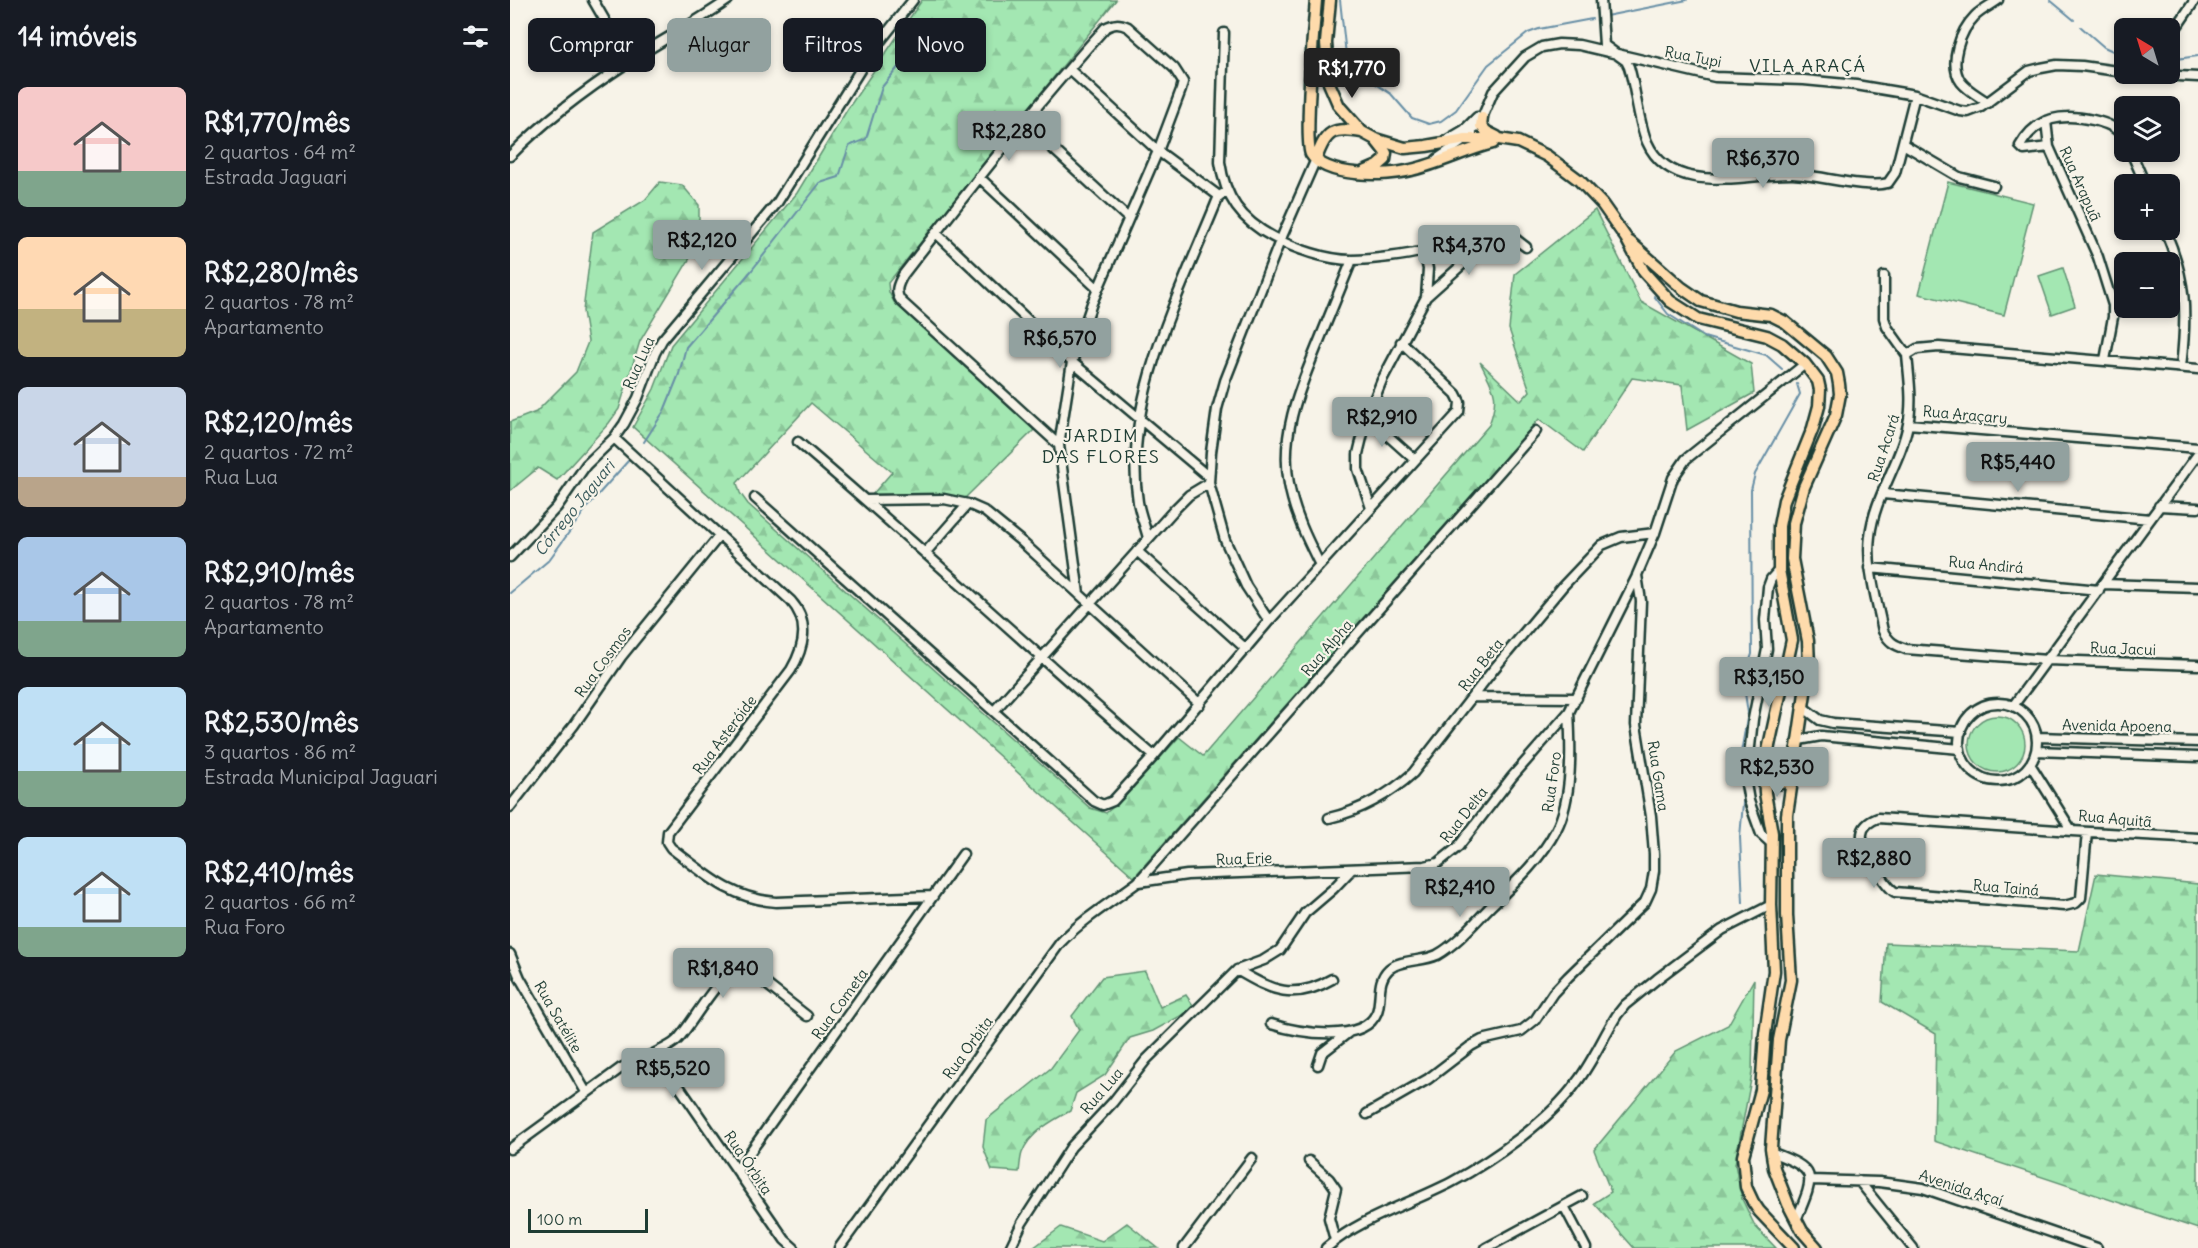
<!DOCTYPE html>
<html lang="pt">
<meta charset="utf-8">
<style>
body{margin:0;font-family:Delius,sans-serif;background:#242831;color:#f1f3f6;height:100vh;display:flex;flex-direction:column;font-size:22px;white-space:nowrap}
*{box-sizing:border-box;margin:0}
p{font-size:20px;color:#9ea1a6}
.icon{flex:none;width:33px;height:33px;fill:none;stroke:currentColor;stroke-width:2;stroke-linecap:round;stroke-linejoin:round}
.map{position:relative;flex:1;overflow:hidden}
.panel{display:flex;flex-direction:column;background:#171b24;width:510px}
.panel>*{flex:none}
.guide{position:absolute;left:18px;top:18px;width:570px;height:54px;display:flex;gap:12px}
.needle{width:39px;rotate:322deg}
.controls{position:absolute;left:1604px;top:18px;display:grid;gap:12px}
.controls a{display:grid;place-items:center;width:66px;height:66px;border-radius:9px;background:#171b24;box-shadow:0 3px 9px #0003;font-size:30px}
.scale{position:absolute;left:18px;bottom:15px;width:120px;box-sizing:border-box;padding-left:6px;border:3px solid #1f3d34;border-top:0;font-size:16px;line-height:21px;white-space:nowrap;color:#1f3d34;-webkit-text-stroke:4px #f7f3e8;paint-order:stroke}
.price{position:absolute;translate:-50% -51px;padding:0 14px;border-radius:6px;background:#92a19f;color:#111;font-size:20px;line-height:39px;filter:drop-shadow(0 2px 3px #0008)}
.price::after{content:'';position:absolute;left:50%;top:36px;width:18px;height:14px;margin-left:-9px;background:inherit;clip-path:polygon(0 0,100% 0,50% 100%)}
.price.active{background:#222;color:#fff}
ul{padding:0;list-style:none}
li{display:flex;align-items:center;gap:18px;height:150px;padding:0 18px}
li span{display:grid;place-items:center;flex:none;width:168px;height:120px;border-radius:9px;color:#555}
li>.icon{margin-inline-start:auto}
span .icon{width:72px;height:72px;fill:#fffc;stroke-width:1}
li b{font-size:26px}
h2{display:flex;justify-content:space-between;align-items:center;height:72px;padding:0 18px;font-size:26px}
.tag{padding:0 21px;border-radius:9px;background:#171b24;box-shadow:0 3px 9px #0003;font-size:21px;line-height:54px}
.tag.active{background:#92a19f;color:#111}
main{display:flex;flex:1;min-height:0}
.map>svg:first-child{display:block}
</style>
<main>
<section class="panel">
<h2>14 imóveis<svg class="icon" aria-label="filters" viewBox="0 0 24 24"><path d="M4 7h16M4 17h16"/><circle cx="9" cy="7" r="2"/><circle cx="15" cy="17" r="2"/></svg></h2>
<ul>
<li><span style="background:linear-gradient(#f6c9c9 70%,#7fa58c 0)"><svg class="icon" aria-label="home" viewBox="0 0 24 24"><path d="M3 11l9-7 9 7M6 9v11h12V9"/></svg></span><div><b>R$1,770/mês</b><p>2 quartos · 64 m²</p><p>Estrada Jaguari</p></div></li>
<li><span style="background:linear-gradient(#ffd9b3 60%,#c2b280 0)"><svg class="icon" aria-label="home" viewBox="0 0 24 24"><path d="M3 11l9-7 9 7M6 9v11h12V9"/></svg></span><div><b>R$2,280/mês</b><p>2 quartos · 78 m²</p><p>Apartamento</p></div></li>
<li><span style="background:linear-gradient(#c9d6e8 75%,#b9a48a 0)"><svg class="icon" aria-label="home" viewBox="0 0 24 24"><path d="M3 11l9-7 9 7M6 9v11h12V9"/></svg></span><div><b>R$2,120/mês</b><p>2 quartos · 72 m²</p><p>Rua Lua</p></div></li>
<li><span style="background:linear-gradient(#a9c7e8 70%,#7fa58c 0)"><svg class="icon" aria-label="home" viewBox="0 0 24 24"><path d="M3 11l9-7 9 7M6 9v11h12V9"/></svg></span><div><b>R$2,910/mês</b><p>2 quartos · 78 m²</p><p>Apartamento</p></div></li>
<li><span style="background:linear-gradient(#bfe0f5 70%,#7fa58c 0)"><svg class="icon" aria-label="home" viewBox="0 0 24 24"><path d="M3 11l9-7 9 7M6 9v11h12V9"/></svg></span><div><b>R$2,530/mês</b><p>3 quartos · 86 m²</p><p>Estrada Municipal Jaguari</p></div></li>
<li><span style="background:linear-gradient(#bfe0f5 75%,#7fa58c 0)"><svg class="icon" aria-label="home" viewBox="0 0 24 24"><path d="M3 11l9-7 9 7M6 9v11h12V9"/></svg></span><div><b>R$2,410/mês</b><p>2 quartos · 66 m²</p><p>Rua Foro</p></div></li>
</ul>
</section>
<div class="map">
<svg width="1688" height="1248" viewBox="0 0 1688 1248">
<defs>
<pattern id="forest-firs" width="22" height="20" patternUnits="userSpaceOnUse" patternTransform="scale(1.5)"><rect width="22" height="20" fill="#a3e7b2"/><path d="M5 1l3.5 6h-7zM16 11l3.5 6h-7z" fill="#8cc79a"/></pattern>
</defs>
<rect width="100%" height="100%" fill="#f7f3e8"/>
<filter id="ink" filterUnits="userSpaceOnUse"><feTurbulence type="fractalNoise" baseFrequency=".0167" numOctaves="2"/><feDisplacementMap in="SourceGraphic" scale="12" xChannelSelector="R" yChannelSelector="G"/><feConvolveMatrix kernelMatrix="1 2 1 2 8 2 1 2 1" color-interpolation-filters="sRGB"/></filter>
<g filter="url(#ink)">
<!-- forest -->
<path fill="url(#forest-firs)" stroke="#619273" stroke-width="1.5" d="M 412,0 L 606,0 L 378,283 L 379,292 L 384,302 L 524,430 L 455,498 L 361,496 L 382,472 L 301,403 L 227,483 L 230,493 L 238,504 L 580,808 L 596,813 L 614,798 L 669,737 L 693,756 L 979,425 C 990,394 984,390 970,362 L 1011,401 L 1020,391 L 999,329 L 1005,274 L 1085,210 L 1131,302 L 1241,364 L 1244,393 L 1177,430 L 1172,385 L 1122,378 L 1073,452 L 1029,419 L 624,877 L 123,427 L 144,389 L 161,345 L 287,193 L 337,110 Z
M 150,182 L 172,185 L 189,205 L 189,243 L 130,341 L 109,409 L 99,423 L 47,480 L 28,468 L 0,491 L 0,422 L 26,412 L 66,372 L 78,342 L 73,311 L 83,232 L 135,200 Z
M 1586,874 L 1688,884 L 1688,1229 L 1424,1141 L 1426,1034 L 1372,1002 L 1376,943 L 1569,951 Z
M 635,971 L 650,1007 L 676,995 L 685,1008 L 643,1031 L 620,1038 L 595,1075 L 566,1093 L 560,1111 C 543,1120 519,1133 512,1153 C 510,1159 510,1166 509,1172 L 482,1170 L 473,1147 L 476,1120 L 541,1068 L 569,1030 L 562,1016 L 592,977 Z
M 1244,979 L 1242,1074 L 1225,1164 L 1232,1199 L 1245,1226 L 1266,1248 L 1124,1248 L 1084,1203 L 1101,1192 L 1084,1150 L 1166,1051 L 1218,1025 Z
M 617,1223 L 648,1248 L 523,1248 L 551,1227 L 592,1241 Z"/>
<!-- park -->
<path fill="#a3e7b2" stroke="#619273" stroke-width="1.5" d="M 1438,182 L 1523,203 L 1494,315 L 1409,294 Z
M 1553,268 L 1565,306 L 1542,314 L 1529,276 Z
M1459 744a28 28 0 1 1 56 0a28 28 0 1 1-56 0Z"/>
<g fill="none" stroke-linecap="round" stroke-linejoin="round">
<!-- stream -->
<path stroke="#678fa6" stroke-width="2" d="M 830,0 L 836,55 L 842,68 L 881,94 L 902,118 L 919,124 L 931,121 L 946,110 L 978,65 L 1018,33 L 1029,29 L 1082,19
M 1540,0 L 1564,20
M 1096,16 L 1177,0
M 1571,27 L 1594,47 L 1614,56
M 1659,60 L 1688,56
M 1144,296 L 1158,314 L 1194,337 L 1256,355 L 1272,369
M 134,442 L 154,411 L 169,374 L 176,347 L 242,270 L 310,183 L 329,177 L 339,146 L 356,139 L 372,87 L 408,43
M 0,593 L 39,560 L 78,506 L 118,461
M 1233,780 L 1229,764 L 1238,713 L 1235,693 L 1238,666 L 1242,654 L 1241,490 L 1245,474 L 1290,394 L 1287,384
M 1233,903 L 1230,837 L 1234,792"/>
<!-- minor casing -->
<g stroke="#1f3d34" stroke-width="13">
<path id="minor" d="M 83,0 L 119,62
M 1091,0 L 1094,45 L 1116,61 L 1119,67 C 1126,90 1128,121 1137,142 C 1162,198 1237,173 1283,174 C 1309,175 1355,189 1378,183 L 1385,173 L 1405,95
M 714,33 L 710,162 C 715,198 731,220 763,237 C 785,249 817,260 842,260 C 861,260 897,255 915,251 C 934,247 980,231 997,234 C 1003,236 1010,243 1016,247
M 1659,35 L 1666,28 L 1685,0
M 559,69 L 648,151 L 709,196
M 1629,74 L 1688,77
M 1478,103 C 1469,96 1458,91 1451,82 C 1438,64 1450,31 1465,16 C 1471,10 1481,5 1488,0
M 1536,121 L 1539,147 L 1588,257 L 1603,305 L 1603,317 L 1595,360
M 515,123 L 618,218
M 937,140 L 954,130 L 967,117
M 1393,144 L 1449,177 L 1484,186
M 1539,147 L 1514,150 L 1510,146 C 1527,116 1553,113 1583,120 C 1596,123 1607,127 1614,138
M 1621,152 L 1635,184
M 0,156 C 35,120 77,89 120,61 C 152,40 187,22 218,0
M 927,159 L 956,139 L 972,118 L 983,92 L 1015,57 L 1032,47 L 1049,44 L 1069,45 L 1205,77 L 1294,80 L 1346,85 L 1405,95 L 1450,111 L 1458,112 L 1471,107 L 1519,71 L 1531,68 L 1547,65 L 1572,66 L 1614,72
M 469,177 L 588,289
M 1655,230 C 1677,281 1677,313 1671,367
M 426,233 L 562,362 L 699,477
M 914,251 L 918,269 L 916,297
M 1374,276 L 1374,318 L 1377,327 L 1397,355
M 1688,369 L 1429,347 L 1407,349 L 1397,355 C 1399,378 1403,402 1398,424 C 1391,462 1364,497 1360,536 C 1356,567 1367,600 1373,631 C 1379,642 1384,645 1396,649 L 1537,660 L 1688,665
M 857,417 L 905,460
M 1398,424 L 1688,448
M 104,438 L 281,601 C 300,622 294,648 281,670 L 158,832 L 157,842 L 161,848 C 197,875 219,898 266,902 L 423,896
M 288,442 C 408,544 524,653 644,756
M 549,445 L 391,301 C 384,292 388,284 393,275 C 458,191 524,107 595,28 C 604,23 609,23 618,27 L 664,68 L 673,82 L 671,90 L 648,151 L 582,303 L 562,362 L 549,445 L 569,594
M 1373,494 L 1640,519
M 245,498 L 584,801 L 593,805 L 603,801 L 644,756 L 759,621 L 949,412 L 950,402 L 946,394 L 891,342
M 357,500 L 434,499 L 458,504 L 474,511 L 512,542 L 690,704
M 1649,506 L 1688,508
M 861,508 L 848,469 L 848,454 L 857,417 L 872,380 L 916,297 L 984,236
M 638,538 C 635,526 630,514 628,502 C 612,400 672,289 709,196 L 716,192
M 627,551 L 736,649
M 415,553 L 458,504
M 0,557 L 47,507 L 76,465 L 104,438 L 114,424 L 128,398 L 145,353 L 152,340 L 267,203 L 360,54 L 403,0
M 810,565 C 797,539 784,513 779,484 C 770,434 789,390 807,346 C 819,317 830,289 842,260
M 1360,568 L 1589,590
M 1593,584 L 1688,587
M 759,621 L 736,586 L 715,540 L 699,483 L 701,452 L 707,409 L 715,381 L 770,241 L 806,159
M 963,697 L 1067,698
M1449 742a39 39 0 1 1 78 0a39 39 0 1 1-78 0Z
M 1503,706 L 1688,454
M 1294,708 L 1310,720 L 1323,723 L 1451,732
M 485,710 L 665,509 L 679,495 L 699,483
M 1527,737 L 1688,742
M 1289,740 L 1311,736 L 1450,749
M 1526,751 L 1688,757
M 1520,764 L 1562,831 L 1688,838
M 0,807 L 64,725 L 111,657 L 210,535
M 819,818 C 850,811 880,794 903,773 L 983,670 L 1053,586 L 1092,545 L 1111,537 L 1145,533
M 1562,831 L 1368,818 C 1360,821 1353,825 1352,834 C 1350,845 1375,886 1385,892 L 1554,906 L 1566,903 L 1571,898 L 1577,832
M 1262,844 L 1251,834 L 1239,801 L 1236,784 L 1243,719 L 1257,649 L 1255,620 L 1258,587 L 1261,579 L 1269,570
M 629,882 L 677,875 L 915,866 L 928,863 L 948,847 L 1002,777 L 1059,712 L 1127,576
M 0,954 L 10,978 L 76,1092
M 727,970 C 762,991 784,1001 822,979
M 761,1024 C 786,1032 854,1045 867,1012 C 872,998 866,981 879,969 C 891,959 912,962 927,955 C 948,943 965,922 981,906 C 1005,883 1031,859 1046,830 C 1063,798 1061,747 1059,712
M 139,1056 C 148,1051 160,1047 167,1040 C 182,1025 209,972 229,969 C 234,968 238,971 242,973 L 297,1016
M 808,1065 L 812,1053 L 839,1032
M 857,1114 L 918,1079 L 961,1046 L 972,1040 L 1011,1031 L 1025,1020 L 1043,993 L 1058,977 L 1135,902 L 1141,889 L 1144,871 L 1144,854 L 1141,816 L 1126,725 L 1131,601 L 1127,575 L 1145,533 L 1163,478 L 1176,459 L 1295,364
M 0,1149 L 111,1068 L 139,1056 L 150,1063 L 164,1079 L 275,1240 L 284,1248
M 1261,1152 C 1307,1170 1306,1173 1287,1218
M 799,1161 L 819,1179 L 826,1189 L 819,1218 L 825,1240
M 228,1169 L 453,854
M 1301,1180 L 1369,1182 L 1413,1188 L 1587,1248
M 1349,1181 L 1403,1248
M 1054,1206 L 1076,1248
M 329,1248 L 550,943 C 573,919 601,902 628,882 L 1026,431
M 500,1248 L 512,1223 L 561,1147 L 603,1102 L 636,1060 L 727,970 L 754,960 L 770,950 L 795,913 L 823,889 L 841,870
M 674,1248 L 742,1158
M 816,1248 C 852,1217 900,1204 942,1182 C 983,1160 1040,1120 1067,1082 C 1083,1061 1093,1037 1107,1015 L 1115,1005 L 1147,979 L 1212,930 L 1261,905
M 976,1248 L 1072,1196"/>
</g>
<!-- major casing -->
<g stroke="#1f3d34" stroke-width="15">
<path id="major" d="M 806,0 C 804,22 794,142 801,154 C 816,178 877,176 901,170 C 929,164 955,150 983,143
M 820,0 L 816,43 L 819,83 L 829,106 L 852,132 L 865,139 L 895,148 L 916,146 L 956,139 L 989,139 L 1008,142 L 1037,156 L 1069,180 L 1092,204 L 1116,238 L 1134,272 L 1160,301 L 1188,319 L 1257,336 L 1272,344 L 1295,364 L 1308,381 L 1310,390 L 1309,406 L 1303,428 L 1274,500 L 1269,526 L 1269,570 L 1282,640 L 1254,769 L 1255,793 L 1262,833 L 1261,905 L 1264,971 L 1255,1034 L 1251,1090 L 1233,1156 L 1236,1187 L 1243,1202 L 1249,1211 L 1284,1248
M 972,118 L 971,126 L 977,132 L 987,137
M 806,159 C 816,131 822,127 852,132
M 854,172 L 868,166 L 875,160 L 876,153 L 865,139
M 1120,242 L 1172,288 L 1191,301 L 1226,311 L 1261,315 L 1275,322 L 1316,356 L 1327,373 L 1329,384 L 1330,394 L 1326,415 L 1294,487 L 1284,523 L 1282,559 L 1298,641 L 1299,666 L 1277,815 L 1277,915 L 1281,980 L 1269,1040 L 1261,1148 L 1264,1168 L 1278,1204 L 1292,1231 L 1307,1248
M 1254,776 C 1263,786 1272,786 1282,777"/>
</g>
<!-- minor -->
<use href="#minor" stroke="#f7f3e8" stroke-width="8"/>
<!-- major -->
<use href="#major" stroke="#fedbac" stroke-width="10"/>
</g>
</g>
<g text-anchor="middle" stroke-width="4.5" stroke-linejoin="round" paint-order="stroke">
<!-- street labels -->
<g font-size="15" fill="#1f3d34" stroke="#f7f3e8">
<text transform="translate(1183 57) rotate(11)" y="5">Rua Tupi</text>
<text transform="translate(1570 184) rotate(66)" y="5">Rua Arapuã</text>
<text transform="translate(129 363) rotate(-66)" y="5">Rua Lua</text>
<text transform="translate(1455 415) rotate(5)" y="5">Rua Araçary</text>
<text transform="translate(1374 448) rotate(-72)" y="5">Rua Acará</text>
<text transform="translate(1476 565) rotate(5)" y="5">Rua Andirá</text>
<text transform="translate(817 648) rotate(-49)" y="5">Rua Alpha</text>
<text transform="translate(1613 649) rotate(2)" y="5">Rua Jacui</text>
<text transform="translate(93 662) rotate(-54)" y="5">Rua Cosmos</text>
<text transform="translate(971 665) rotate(-52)" y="5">Rua Beta</text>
<text transform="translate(1607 726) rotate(1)" y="5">Avenida Apoena</text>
<text transform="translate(215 735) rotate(-53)" y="5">Rua Asteróide</text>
<text transform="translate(1148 776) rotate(81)" y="5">Rua Gama</text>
<text transform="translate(1042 782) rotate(-82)" y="5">Rua Foro</text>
<text transform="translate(954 815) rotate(-52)" y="5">Rua Delta</text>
<text transform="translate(1605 819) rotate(5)" y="5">Rua Aquitã</text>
<text transform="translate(734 859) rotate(-2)" y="5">Rua Erie</text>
<text transform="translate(1496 888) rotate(5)" y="5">Rua Tainá</text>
<text transform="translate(330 1004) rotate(-54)" y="5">Rua Cometa</text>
<text transform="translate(48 1017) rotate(60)" y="5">Rua Satélite</text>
<text transform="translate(458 1048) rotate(-54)" y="5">Rua Orbita</text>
<text transform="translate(592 1091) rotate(-49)" y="5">Rua Lua</text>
<text transform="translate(238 1163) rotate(56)" y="5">Rua Órbita</text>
<text transform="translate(1451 1188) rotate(18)" y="5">Avenida Açaí</text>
</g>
<!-- water labels -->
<g font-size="16" font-style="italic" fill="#37585a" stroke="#f7f3e8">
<text transform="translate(64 508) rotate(-51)" y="6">Córrego Jaguari</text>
</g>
<!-- quarter labels -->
<g font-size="18" letter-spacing="1.5" fill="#1f3d34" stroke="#f7f3e8">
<text x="1298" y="72">VILA ARAÇÁ</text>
<text x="591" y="442">JARDIM<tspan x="591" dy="21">DAS FLORES</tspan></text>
</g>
</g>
</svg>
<div class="controls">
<a><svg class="needle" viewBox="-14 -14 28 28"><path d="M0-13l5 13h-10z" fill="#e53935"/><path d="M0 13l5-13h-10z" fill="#9ea1a6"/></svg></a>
<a><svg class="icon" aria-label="layers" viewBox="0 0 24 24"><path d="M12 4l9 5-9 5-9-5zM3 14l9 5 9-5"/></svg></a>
<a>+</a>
<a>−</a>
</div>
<div class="scale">100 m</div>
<b class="price active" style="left:842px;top:99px">R$1,770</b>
<b class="price" style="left:499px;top:162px">R$2,280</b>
<b class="price" style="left:1253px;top:189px">R$6,370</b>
<b class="price" style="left:192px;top:271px">R$2,120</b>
<b class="price" style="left:959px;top:276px">R$4,370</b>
<b class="price" style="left:550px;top:369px">R$6,570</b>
<b class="price" style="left:872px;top:448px">R$2,910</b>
<b class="price" style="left:1508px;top:493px">R$5,440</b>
<b class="price" style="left:1259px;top:708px">R$3,150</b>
<b class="price" style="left:1267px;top:798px">R$2,530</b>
<b class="price" style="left:1364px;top:889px">R$2,880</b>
<b class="price" style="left:950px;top:918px">R$2,410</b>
<b class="price" style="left:213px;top:999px">R$1,840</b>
<b class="price" style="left:163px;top:1099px">R$5,520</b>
<div class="guide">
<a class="tag">Comprar</a>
<a class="tag active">Alugar</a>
<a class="tag">Filtros</a>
<a class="tag">Novo</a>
</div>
</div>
</main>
